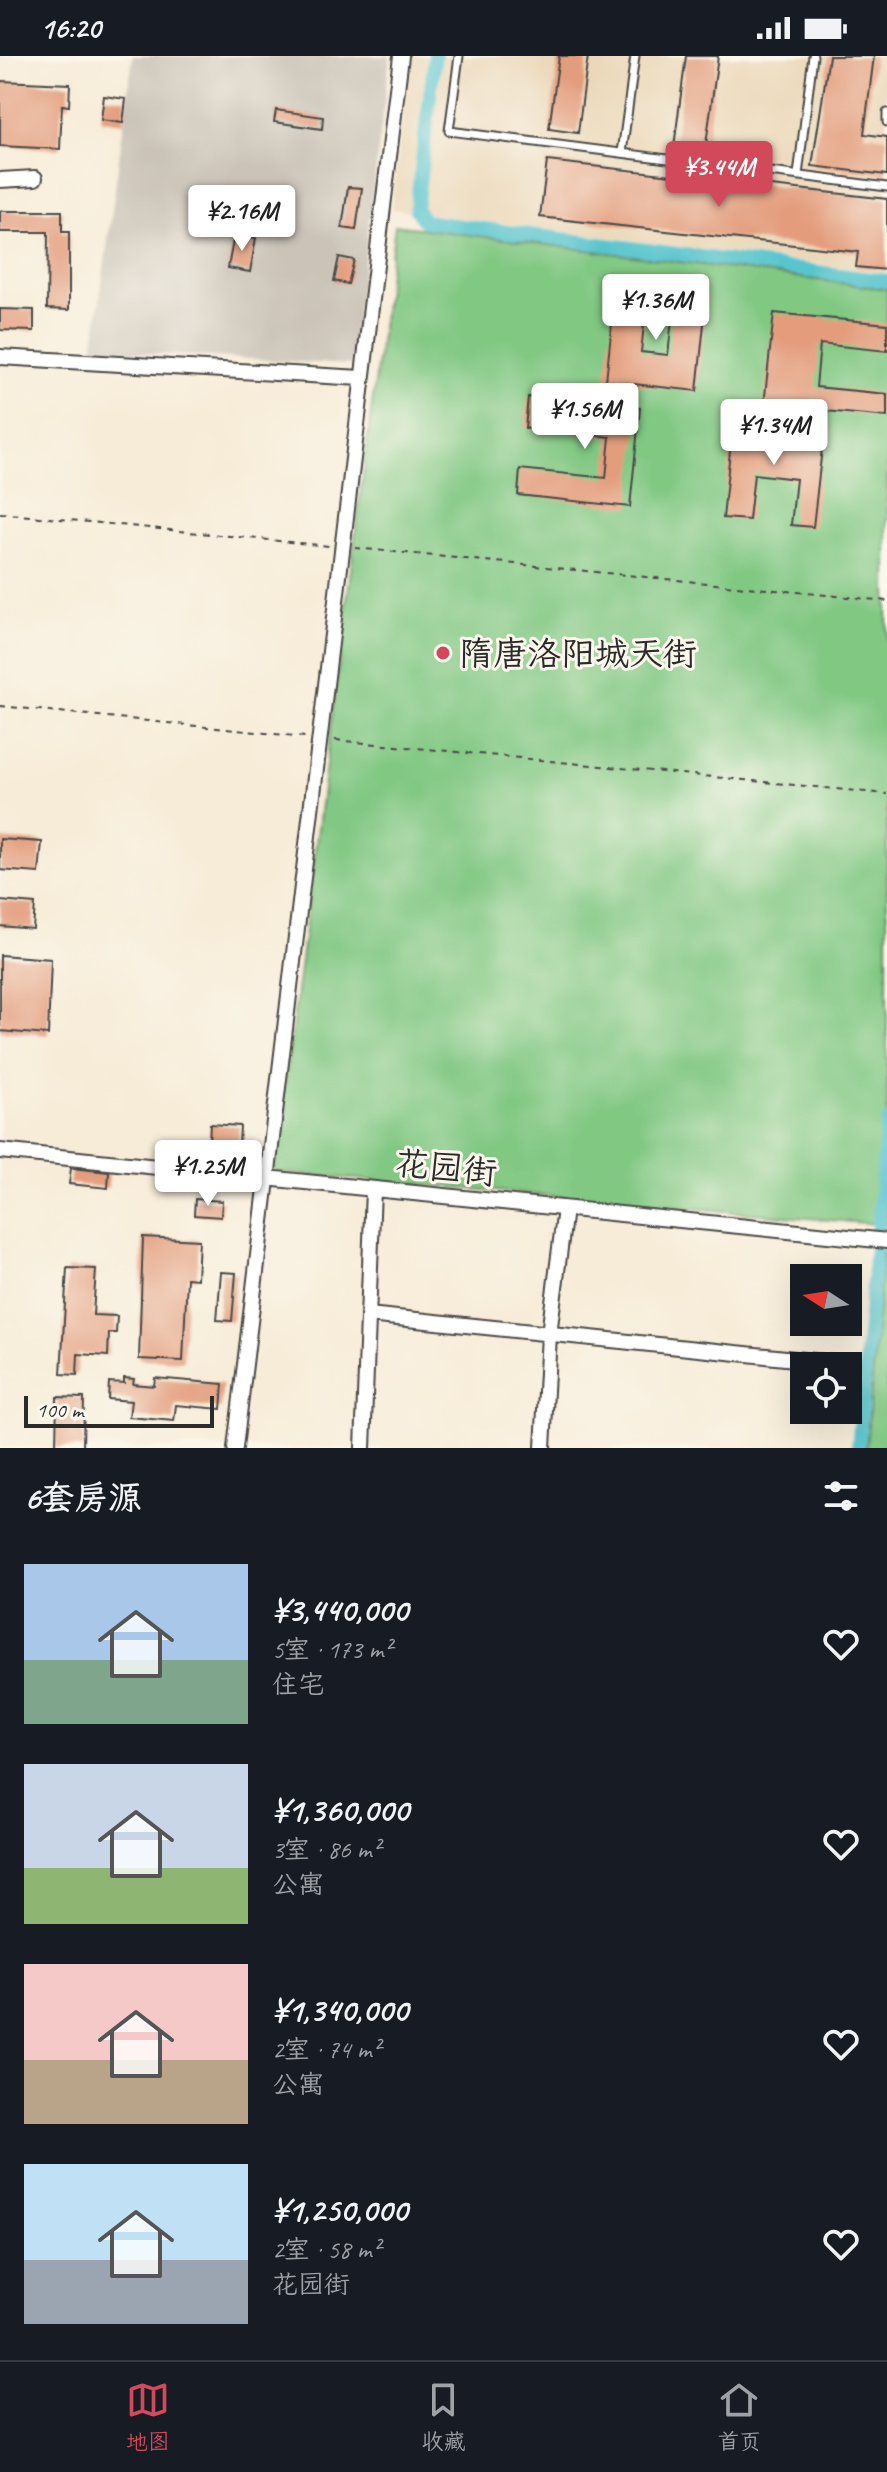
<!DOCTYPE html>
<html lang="zh">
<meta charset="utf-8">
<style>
body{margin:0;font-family:Caveat,"LXGW WenKai TC",sans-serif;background:#242831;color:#f1f3f6;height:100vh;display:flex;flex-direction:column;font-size:30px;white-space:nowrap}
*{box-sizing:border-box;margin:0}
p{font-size:26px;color:#9ea1a6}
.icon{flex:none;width:44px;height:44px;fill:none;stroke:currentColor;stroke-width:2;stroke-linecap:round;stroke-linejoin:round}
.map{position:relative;height:1392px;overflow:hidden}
.side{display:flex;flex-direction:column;background:#171b24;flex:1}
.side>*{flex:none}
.needle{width:52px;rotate:282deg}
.tools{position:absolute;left:790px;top:1208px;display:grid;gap:16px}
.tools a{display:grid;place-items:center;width:72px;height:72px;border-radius:0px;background:#171b24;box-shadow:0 8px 32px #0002;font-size:40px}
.scale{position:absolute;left:24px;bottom:20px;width:190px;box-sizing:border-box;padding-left:8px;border:4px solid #2b2b2b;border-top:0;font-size:22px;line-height:28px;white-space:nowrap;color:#2b2b2b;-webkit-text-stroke:6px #fbf7ec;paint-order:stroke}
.price{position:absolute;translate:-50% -68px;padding:0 18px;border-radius:8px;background:#fff;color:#222;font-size:26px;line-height:52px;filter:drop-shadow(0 2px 4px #0008)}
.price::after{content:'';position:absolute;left:50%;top:48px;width:24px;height:18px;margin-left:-12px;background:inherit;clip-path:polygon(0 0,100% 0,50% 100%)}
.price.on{background:#d1495b;color:#fff}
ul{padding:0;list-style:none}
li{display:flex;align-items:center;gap:24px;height:200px;padding:0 24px}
li span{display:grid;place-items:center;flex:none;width:224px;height:160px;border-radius:0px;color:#555}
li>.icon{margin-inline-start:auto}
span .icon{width:96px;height:96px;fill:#fffc;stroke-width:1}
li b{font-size:34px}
h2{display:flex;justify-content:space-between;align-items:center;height:96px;padding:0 24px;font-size:34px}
.status{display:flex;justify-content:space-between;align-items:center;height:56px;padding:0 40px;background:#171b24;direction:ltr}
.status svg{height:22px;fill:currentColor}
.tabs{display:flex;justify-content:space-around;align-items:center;height:112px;border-top:2px solid #363941;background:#171b24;font-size:22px;color:#9ea1a6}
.tabs a{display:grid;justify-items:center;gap:4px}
.tabs .on{color:#d1495b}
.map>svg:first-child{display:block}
</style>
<div class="status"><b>16:20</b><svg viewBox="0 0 49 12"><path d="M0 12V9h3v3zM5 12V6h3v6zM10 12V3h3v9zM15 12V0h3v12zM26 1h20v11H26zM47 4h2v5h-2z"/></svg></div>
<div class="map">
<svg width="887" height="1392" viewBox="0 0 887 1392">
<rect width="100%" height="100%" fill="#fbf7ec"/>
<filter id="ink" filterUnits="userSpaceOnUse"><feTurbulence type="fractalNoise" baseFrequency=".0125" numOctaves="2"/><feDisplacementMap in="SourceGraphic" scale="16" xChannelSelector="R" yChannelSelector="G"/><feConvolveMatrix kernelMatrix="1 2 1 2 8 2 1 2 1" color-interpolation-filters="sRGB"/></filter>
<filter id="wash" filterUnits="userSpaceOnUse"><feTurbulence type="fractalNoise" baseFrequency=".006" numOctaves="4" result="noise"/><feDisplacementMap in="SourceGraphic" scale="32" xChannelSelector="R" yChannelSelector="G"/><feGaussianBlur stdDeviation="1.8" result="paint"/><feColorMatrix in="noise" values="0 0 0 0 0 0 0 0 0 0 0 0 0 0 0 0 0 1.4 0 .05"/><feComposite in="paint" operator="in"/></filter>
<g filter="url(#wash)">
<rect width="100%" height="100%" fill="#f7ecd8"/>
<!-- built -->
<path fill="#ebd8ba" d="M 411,0 L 887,0 L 887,217 L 391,153 Z"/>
<!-- industrial -->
<path fill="#cbc3b8" d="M 133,0 L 390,0 L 351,309 L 93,294 Z"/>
<!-- green -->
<path fill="#81c883" stroke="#567a57" stroke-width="2" d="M 395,169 L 887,233 L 887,1169 L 274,1116 Z
M 883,1195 L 887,1195 L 887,1392 L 866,1392 Z"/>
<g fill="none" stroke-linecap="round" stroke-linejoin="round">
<!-- canal -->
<path stroke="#58c5ce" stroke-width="14" d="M 435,0 L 416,153 L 424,165 L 887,225
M 858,1392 L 887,1067"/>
</g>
<g id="blocks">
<!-- building -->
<path fill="#e39d7d" d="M 559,0 L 588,0 L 578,77 L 549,73 Z
M 686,0 L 718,0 L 705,96 L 674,91 Z
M 829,0 L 874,0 L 864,78 L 887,81 L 887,119 L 812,110 Z
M 0,25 L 70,28 L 69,50 L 62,49 L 60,93 L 0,90 Z
M 104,40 L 126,43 L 123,67 L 101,64 Z
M 276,54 L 323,61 L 322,73 L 274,66 Z
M 547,105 L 887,143 L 887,214 L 856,211 L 858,196 L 540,161 Z
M 348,131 L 362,132 L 356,174 L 342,172 Z
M 0,155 L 62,155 L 62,176 L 69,176 L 69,254 L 47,253 L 48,176 L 0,176 Z
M 234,179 L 256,182 L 250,216 L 228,212 Z
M 339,201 L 354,204 L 348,228 L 334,225 Z
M 616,230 L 648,233 L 641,296 L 668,299 L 675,236 L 707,239 L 697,335 L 606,325 Z
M 0,253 L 34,254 L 34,275 L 0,274 Z
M 774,257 L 887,268 L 887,295 L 820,288 L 816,331 L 887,338 L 887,361 L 764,349 Z
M 528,341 L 640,352 L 630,451 L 518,439 L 520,413 L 606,422 L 610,381 L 525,372 Z
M 733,366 L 824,375 L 813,471 L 791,469 L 796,423 L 754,418 L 749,464 L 723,462 Z
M 0,783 L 42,786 L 39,817 L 0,814 Z
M 0,845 L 35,848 L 33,873 L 0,870 Z
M 0,899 L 51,903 L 48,979 L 0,975 Z
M 210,1068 L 240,1070 L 239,1089 L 209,1087 Z
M 71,1112 L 109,1116 L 108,1132 L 69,1128 Z
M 195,1143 L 222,1145 L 221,1161 L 194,1159 Z
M 143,1181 L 199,1184 L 197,1223 L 187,1222 L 183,1305 L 139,1303 Z
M 67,1212 L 96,1213 L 93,1259 L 117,1260 L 116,1277 L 109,1277 L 108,1300 L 78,1298 L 77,1319 L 61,1318 Z
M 221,1216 L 236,1217 L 232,1265 L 217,1264 Z
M 124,1322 L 134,1323 L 133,1328 L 154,1330 L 155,1322 L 223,1328 L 221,1353 L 176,1349 L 174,1365 L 129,1361 L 131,1345 L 108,1343 L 109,1326 L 124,1327 Z
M 57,1341 L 84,1342 L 83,1392 L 56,1392 Z"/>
</g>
</g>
<g filter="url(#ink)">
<use href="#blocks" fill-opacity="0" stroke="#4a4845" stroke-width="2"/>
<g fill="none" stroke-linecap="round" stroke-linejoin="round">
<!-- lane casing -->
<g stroke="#4a4845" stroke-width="11">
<path id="lane" d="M 459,0 L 449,75 L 887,131
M 887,57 L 887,66
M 622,97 L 635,0
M 798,119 L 813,0"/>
</g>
<!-- street casing -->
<g stroke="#4a4845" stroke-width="18">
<path id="street" d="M 0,124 L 35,122
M 0,301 L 361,322
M 0,1095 L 887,1185
M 368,1259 L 844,1308
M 235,1392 L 401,0
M 363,1392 L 373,1133
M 543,1392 L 549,1278 L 565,1153"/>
</g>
<!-- path -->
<path stroke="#4a4845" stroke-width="2" stroke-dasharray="6 6" stroke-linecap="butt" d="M 0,457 L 329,490
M 355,492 L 887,545
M 0,650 L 305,681
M 335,684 L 887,738"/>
<!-- lane -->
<use href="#lane" stroke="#fff" stroke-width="7"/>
<!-- street -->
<use href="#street" stroke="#fff" stroke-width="14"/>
</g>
</g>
<!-- markers -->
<circle fill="#d1495b" stroke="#fbf7ec" stroke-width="3" cx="443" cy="597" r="8"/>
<g text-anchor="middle" stroke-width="6" stroke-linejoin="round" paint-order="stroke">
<!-- poi labels -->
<g font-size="34" fill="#2b2b2b" stroke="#fbf7ec" text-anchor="start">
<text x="459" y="609">隋唐洛阳城天街</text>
</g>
<!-- street labels -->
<g font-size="34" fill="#2b2b2b" stroke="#fbf7ec">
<text transform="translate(446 1111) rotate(6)" y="12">花园街</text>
</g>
</g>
</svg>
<div class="tools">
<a><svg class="needle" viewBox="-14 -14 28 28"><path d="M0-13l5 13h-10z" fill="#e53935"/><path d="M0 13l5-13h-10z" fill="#9ea1a6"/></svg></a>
<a><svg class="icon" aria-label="locate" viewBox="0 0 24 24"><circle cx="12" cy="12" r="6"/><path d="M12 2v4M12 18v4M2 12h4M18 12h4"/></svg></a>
</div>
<div class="scale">100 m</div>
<b class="price on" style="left:719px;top:153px">¥3.44M</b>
<b class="price" style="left:242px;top:197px">¥2.16M</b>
<b class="price" style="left:656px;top:286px">¥1.36M</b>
<b class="price" style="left:585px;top:395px">¥1.56M</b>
<b class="price" style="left:774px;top:411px">¥1.34M</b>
<b class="price" style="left:208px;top:1152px">¥1.25M</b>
</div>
<section class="side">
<h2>6套房源<svg class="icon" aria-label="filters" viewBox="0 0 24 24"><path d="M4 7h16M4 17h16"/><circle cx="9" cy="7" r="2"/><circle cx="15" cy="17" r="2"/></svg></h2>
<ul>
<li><span style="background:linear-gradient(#a9c7e8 60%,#7fa58c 0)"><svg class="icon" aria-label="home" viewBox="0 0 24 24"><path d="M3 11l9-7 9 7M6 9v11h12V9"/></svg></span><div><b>¥3,440,000</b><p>5室 · 173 m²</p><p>住宅</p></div><svg class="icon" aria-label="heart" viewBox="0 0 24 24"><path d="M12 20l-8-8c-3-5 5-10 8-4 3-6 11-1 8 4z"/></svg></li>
<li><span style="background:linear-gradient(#c9d6e8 65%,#8fb573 0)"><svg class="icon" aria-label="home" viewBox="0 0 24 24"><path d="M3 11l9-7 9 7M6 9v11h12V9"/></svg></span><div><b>¥1,360,000</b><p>3室 · 86 m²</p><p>公寓</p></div><svg class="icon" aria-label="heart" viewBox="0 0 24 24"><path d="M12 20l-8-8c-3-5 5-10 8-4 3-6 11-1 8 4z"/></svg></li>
<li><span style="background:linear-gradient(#f6c9c9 60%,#b9a48a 0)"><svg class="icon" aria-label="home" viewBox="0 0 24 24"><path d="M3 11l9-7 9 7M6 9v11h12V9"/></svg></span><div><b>¥1,340,000</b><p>2室 · 74 m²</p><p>公寓</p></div><svg class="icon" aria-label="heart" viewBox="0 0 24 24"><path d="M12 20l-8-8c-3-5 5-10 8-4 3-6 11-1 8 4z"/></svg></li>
<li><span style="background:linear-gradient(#bfe0f5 60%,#9aa5b1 0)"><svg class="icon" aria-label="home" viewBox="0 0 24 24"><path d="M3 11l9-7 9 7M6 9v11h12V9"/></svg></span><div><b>¥1,250,000</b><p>2室 · 58 m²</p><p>花园街</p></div><svg class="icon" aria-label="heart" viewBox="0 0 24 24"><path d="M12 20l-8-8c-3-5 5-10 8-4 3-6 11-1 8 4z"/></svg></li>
</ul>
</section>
<nav class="tabs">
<a class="on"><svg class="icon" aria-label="map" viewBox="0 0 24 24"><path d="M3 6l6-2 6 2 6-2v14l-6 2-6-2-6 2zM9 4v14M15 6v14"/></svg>地图</a>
<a><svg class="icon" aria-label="saved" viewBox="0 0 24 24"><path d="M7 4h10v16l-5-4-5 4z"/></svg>收藏</a>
<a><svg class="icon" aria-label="home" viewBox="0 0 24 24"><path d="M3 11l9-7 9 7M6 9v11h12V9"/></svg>首页</a>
</nav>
